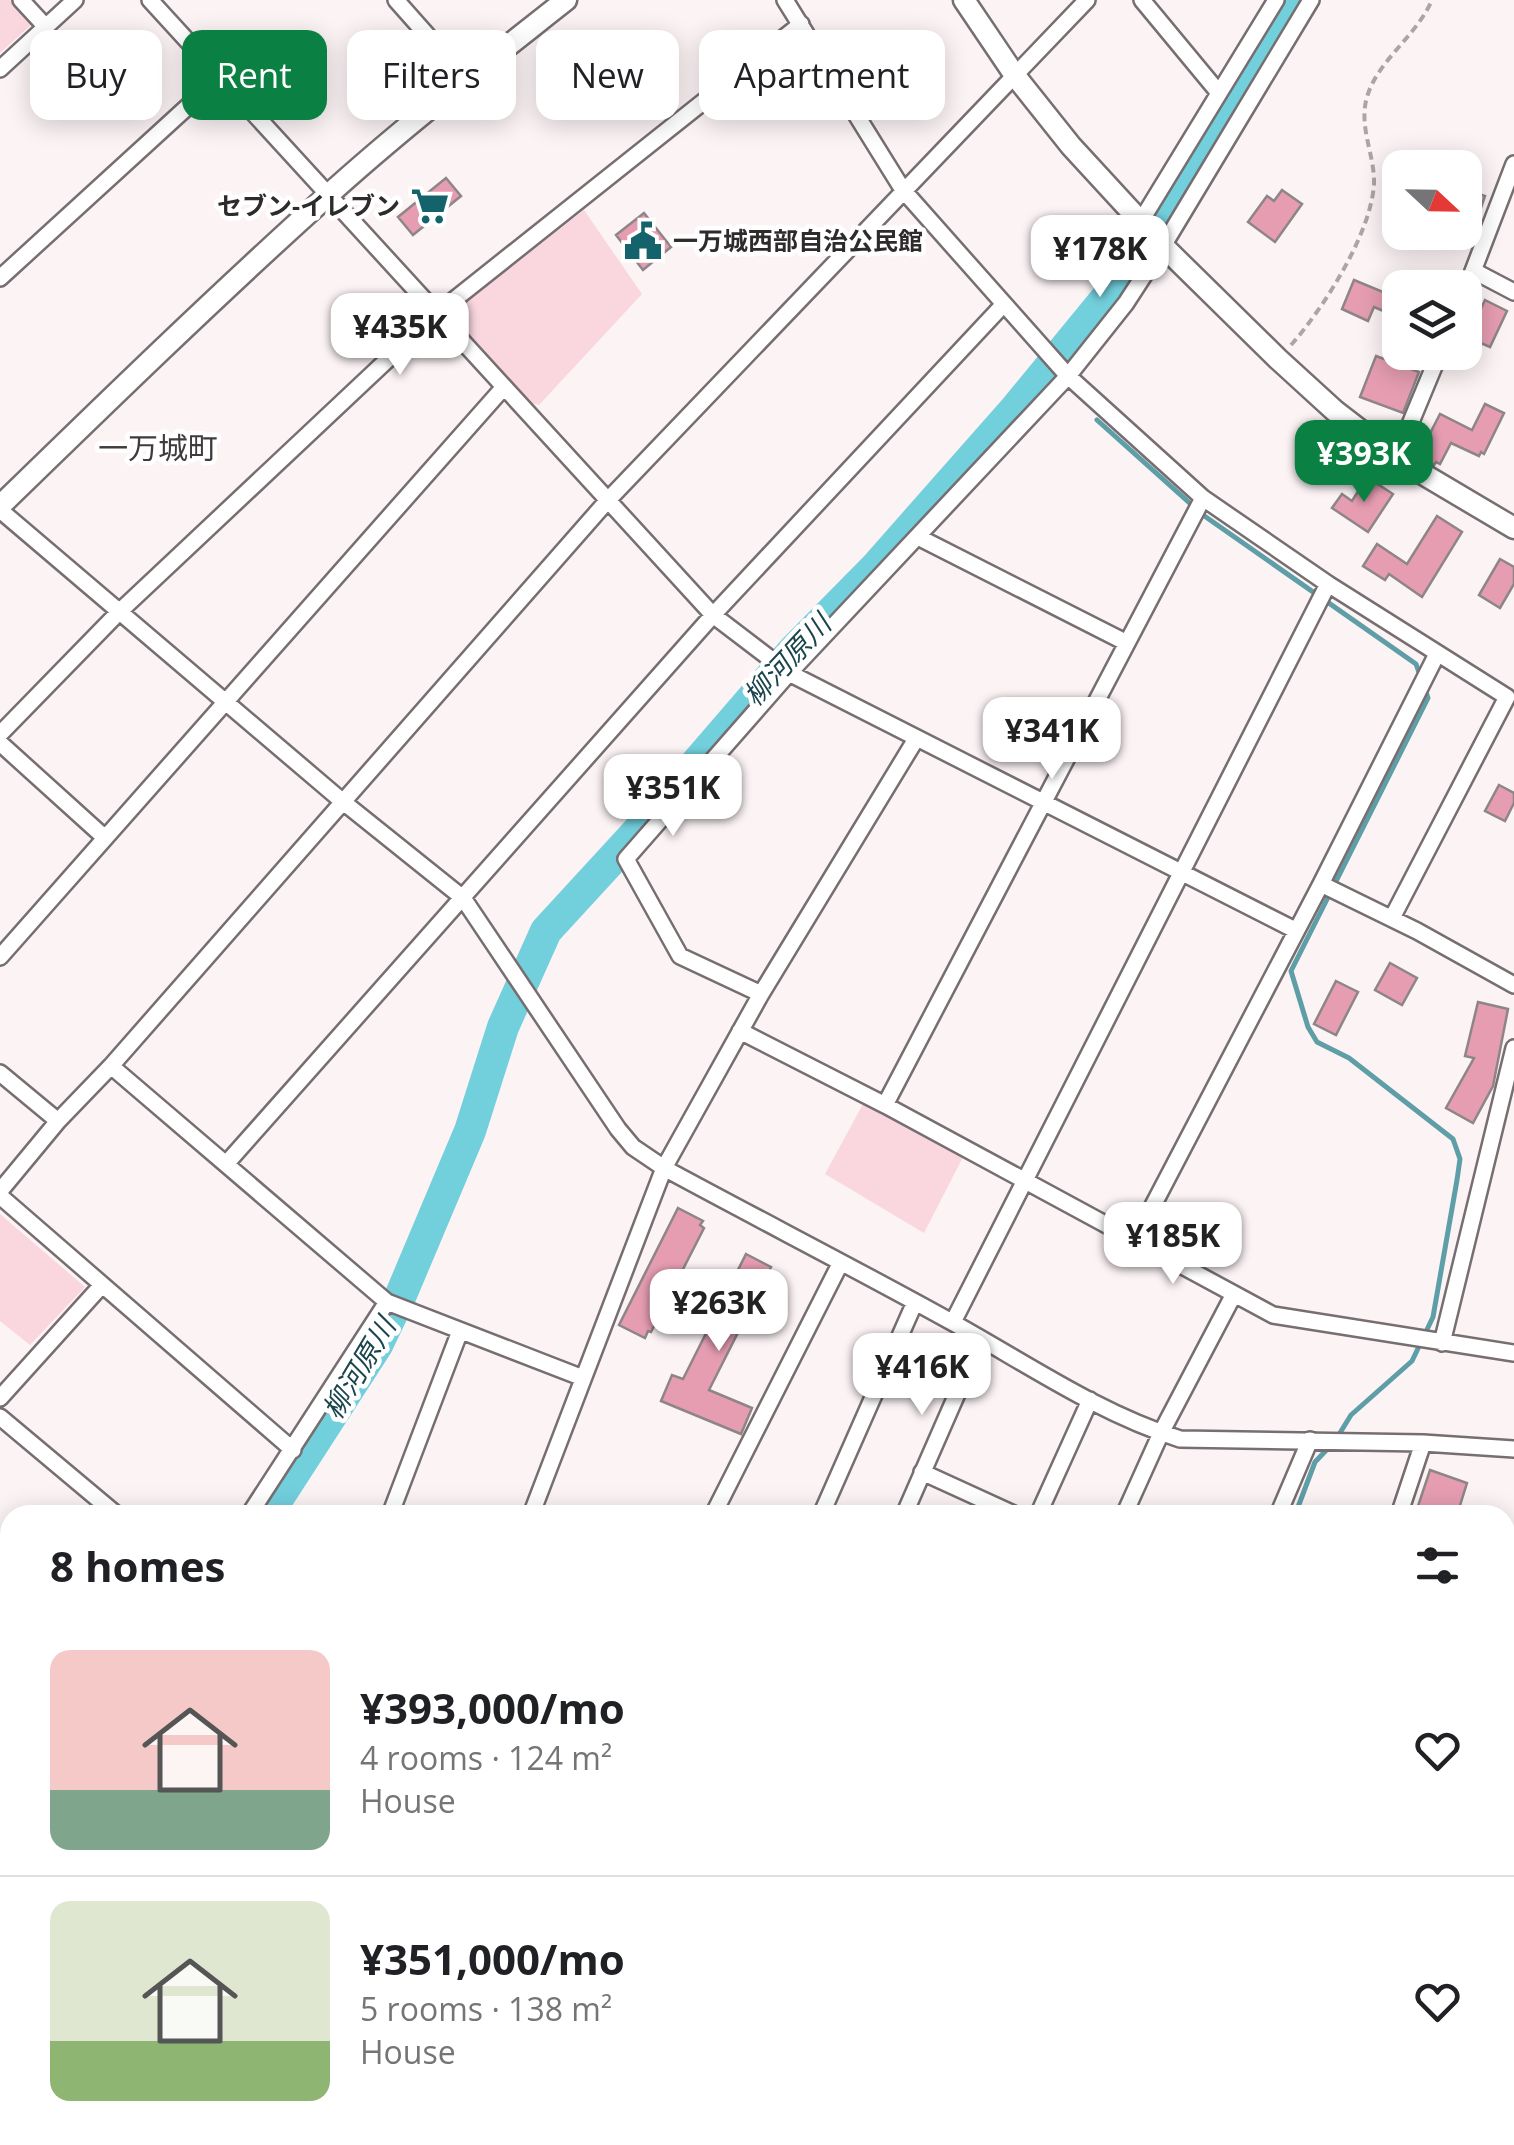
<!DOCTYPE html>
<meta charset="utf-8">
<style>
body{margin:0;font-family:"Open Sans","Noto Sans JP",sans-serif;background:#f2f2f2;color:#202124;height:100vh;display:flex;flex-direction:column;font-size:38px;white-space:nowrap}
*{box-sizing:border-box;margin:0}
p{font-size:32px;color:#757577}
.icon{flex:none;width:55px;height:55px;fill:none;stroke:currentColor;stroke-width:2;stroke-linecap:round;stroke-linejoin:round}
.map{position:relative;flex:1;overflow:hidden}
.side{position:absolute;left:0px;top:1505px;width:1515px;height:640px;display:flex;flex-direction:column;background:#fff;border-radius:30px 30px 0 0;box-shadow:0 5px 25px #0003}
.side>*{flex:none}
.top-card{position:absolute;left:30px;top:30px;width:1000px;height:90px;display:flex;gap:20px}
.needle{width:65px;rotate:112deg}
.fabs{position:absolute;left:1382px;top:150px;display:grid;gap:20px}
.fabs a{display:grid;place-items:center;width:100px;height:100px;border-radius:20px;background:#fff;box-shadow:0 5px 25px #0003;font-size:50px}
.price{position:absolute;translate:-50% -85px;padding:0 22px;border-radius:20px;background:#fff;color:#222;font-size:32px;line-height:65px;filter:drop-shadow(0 2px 5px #0008)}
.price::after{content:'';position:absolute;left:50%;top:60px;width:30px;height:22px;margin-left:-15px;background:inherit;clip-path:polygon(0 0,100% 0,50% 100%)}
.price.active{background:#0b8043;color:#fff}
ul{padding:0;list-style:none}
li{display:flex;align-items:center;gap:30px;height:250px;padding:0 50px}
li+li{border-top:2px solid #e0e0e0}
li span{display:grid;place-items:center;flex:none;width:280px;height:200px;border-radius:20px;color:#555}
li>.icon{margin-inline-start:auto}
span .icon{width:120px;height:120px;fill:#fffc;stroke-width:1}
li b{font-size:42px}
h2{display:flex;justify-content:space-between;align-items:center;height:120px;padding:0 50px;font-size:42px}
.chip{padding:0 35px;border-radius:20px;background:#fff;box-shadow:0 5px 25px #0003;font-size:35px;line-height:90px}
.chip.active{background:#0b8043;color:#fff}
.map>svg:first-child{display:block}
</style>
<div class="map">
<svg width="1514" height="2145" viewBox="0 0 1514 2145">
<rect width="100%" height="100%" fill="#fcf3f5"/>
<!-- green -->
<path fill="#fad6df" d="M 0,0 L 10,0 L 32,24 L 0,53 Z
M 584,210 L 642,294 L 539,405 L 530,403 L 452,321 L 453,312 Z
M 863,1104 L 963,1157 L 924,1233 L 825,1174 Z
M 0,1214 L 85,1287 L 30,1345 L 0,1321 Z"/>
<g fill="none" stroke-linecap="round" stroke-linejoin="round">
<!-- stream -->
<path stroke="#5e9ea7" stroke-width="5" d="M 1097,420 L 1203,515 L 1416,664 L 1421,678
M 1295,1515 L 1315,1462 L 1335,1441 L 1351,1415 L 1412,1361 L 1433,1317 L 1457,1180 L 1460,1159 L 1453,1139 L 1349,1058 L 1317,1042 L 1308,1027 L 1291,971 L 1428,698 L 1425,689
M 1028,2145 L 1032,2135"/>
<!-- river -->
<path stroke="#72cfdc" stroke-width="32" d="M 267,1515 L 377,1345 L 400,1297 L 470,1131 L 503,1027 L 546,931 L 637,832 L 794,650 L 875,568 L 1017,407 L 1127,273 L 1290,0
M 0,1926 L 10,1911"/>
</g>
<!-- building -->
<path fill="#e69db2" stroke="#8d8587" stroke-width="2.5" d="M 446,178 L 461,196 L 413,235 L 398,217 Z
M 1465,189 L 1485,196 L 1468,246 L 1465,246 Z
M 1282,190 L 1302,204 L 1275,242 L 1248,222 L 1267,196 L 1274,201 Z
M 644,213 L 671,247 L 643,270 L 616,235 Z
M 1354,280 L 1400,299 L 1400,318 L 1374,307 L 1368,321 L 1342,309 Z
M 1485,300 L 1507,311 L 1490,347 L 1465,336 L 1471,315 L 1477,317 Z
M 1376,356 L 1419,372 L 1403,413 L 1360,397 Z
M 1485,404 L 1504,413 L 1484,454 L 1481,452 L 1479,456 L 1451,443 L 1440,464 L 1436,462 L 1434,465 L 1419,455 L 1440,414 L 1472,430 Z
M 1367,477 L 1393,494 L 1368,532 L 1332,508 L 1342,494 L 1352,501 Z
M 1437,516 L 1462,532 L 1422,597 L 1389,574 L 1385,580 L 1363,566 L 1377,544 L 1407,564 Z
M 1500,559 L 1514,567 L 1514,584 L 1500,608 L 1479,595 Z
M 1499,785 L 1514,793 L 1514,803 L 1505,821 L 1485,811 Z
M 1390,963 L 1417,978 L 1402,1005 L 1375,990 Z
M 1336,981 L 1358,992 L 1336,1035 L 1314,1024 Z
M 1478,1002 L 1508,1009 L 1493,1086 L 1473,1123 L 1446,1108 L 1474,1058 L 1465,1056 Z
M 678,1208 L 703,1221 L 700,1225 L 704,1228 L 651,1332 L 648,1331 L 645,1338 L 619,1325 Z
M 746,1254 L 771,1267 L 709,1390 L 752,1408 L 741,1434 L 661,1401 L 672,1375 L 683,1379 Z
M 1430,1470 L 1467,1483 L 1457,1515 L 1415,1515 Z"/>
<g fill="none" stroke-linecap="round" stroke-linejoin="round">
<!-- street casing -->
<g stroke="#766e70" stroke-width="20">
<path id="street" d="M 21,0 L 45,26
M 150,0 L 713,615 L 789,673 L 1295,930
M 396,0 L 466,79
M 785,0 L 903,190 L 1068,376 L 1203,498 L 1328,584 L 1507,697 L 1392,918
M 1142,0 L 1219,93
M 0,69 L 75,0
M 1141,221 L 1276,0
M 1474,271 L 1514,292
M 0,278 L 219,78
M 1465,292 L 1514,164
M 1396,458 L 1440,352
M 0,510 L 342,801 L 463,898 L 618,1129 L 633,1147 L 664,1168 C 758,1219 854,1268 948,1320 C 1023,1361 1097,1413 1180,1439 L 1423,1443 L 1514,1449
M 918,537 L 1125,642
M 0,734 L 118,613 L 435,315 L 801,24
M 0,743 L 104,837
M 1321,884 L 1417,931 L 1514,985
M 0,957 L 504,387
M 761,994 L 680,956 L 626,859 L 789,673 L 1068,376 L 1126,303 L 1163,246 L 1311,0
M 740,1031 L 885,1105 L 1273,1315 L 1514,1353
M 111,1066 L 387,1302 L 583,1378
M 0,1073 L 58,1121
M 885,1105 L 1203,498
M 226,1164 L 713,615 L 1003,305
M 0,1191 L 58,1121 L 111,1066 L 608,500 L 1087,0
M 0,1196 L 293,1450
M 1135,1240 L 1321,884 L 1437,654
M 953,1322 L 1328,584
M 1442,1343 L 1514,1048
M 0,1398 L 102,1285
M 0,1417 L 117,1515
M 922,1472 L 1016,1515
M 249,1515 L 387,1302
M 390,1515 L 460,1331
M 531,1515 L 664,1168 L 761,994 L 916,739
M 713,1515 L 840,1264
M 821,1515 L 915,1302
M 904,1515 L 981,1339
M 1038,1515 L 1090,1400
M 1124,1515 L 1161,1433 L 1234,1294
M 1278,1515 L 1310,1440
M 1399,1515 L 1423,1443
M 0,1623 L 10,1632
M 0,1836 L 10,1844
M 0,1881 L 10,1867
M 0,2059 L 10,2045
M 462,2135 L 483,2145
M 827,2135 L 847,2145
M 122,2145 L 128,2135
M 331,2145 L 335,2135
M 676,2145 L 680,2135
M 1010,2145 L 1014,2135
M 1186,2145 L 1189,2135"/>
</g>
<!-- secondary casing -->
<g stroke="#766e70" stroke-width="25">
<path id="secondary" d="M 964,0 L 1016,77 L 1071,146 L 1163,246 L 1278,359 L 1335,411 L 1396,458 L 1514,528
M 0,506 C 107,402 214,298 325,198 C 402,128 485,64 566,0"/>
</g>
<!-- primary casing -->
<g stroke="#766e70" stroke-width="28">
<path id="primary" d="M 1505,1700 L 1514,1674
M 1349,2145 L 1353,2135"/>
</g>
<!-- path -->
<path stroke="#aca5a6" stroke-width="4" stroke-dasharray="8 5" stroke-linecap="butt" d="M 1291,345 C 1323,309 1371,234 1374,184 C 1375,154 1357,125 1368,94 C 1379,60 1417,35 1432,0"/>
<!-- street -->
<use href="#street" stroke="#fff" stroke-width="15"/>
<!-- secondary -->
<use href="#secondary" stroke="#fff" stroke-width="20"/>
<!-- primary -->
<use href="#primary" stroke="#fff" stroke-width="22"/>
</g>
<!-- icons -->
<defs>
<g id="supermarket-bare" transform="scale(3)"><path d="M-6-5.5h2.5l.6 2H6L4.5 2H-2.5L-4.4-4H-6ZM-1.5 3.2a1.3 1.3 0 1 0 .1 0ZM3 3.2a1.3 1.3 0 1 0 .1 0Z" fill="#14626b" stroke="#fff" stroke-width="2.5" paint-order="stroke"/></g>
<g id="civic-bare" transform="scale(3)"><path d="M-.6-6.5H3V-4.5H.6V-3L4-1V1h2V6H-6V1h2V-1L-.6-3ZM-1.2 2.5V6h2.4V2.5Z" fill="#14626b" stroke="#fff" stroke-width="2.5" paint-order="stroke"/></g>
</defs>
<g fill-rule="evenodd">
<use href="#supermarket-bare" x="430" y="206"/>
<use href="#civic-bare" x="643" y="241"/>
</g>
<g text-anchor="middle" stroke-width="9" stroke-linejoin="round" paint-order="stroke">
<!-- poi labels -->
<g font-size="25" font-weight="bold" fill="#2e2b2b" stroke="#fff" text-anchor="end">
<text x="400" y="215">セブン-イレブン</text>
<text x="673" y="250" text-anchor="start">一万城西部自治公民館</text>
</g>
<!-- water labels -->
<g font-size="28" font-style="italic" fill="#1a454b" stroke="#fff">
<text transform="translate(787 660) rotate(-47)" y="10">柳河原川</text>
<text transform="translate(359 1368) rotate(-59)" y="10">柳河原川</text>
</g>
<!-- quarter labels -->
<g font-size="30" fill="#423b3d" stroke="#fff">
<text x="158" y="459">一万城町</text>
</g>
</g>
</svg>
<div class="fabs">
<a><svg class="needle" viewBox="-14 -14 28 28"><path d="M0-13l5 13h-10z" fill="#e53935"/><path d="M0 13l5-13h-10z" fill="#757577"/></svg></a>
<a><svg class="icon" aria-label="layers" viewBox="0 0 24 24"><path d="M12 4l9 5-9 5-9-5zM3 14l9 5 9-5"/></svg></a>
</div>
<b class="price" style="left:1100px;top:300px">¥178K</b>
<b class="price" style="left:400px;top:378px">¥435K</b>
<b class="price active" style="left:1364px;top:505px">¥393K</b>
<b class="price" style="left:1052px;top:782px">¥341K</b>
<b class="price" style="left:673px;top:839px">¥351K</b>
<b class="price" style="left:1173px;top:1287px">¥185K</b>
<b class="price" style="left:719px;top:1354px">¥263K</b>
<b class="price" style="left:922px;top:1418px">¥416K</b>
<div class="top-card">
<a class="chip">Buy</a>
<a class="chip active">Rent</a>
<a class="chip">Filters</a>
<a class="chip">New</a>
<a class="chip">Apartment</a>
</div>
<section class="side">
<h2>8 homes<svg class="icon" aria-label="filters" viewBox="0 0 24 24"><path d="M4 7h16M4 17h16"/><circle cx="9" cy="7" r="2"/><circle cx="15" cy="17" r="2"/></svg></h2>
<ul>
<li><span style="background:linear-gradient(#f6c9c9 70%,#7fa58c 0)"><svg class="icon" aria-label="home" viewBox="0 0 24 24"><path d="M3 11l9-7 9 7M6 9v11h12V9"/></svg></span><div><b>¥393,000/mo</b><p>4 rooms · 124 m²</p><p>House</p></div><svg class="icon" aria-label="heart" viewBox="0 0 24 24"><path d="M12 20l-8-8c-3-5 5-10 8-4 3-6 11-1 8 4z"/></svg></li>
<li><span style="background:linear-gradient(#dfe7d0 70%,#8fb573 0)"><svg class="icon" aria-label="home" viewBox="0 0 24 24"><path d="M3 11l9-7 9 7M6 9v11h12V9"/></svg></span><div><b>¥351,000/mo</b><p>5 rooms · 138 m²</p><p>House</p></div><svg class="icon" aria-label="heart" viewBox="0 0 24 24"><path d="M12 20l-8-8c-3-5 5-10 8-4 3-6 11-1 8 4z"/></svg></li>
</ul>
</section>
</div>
